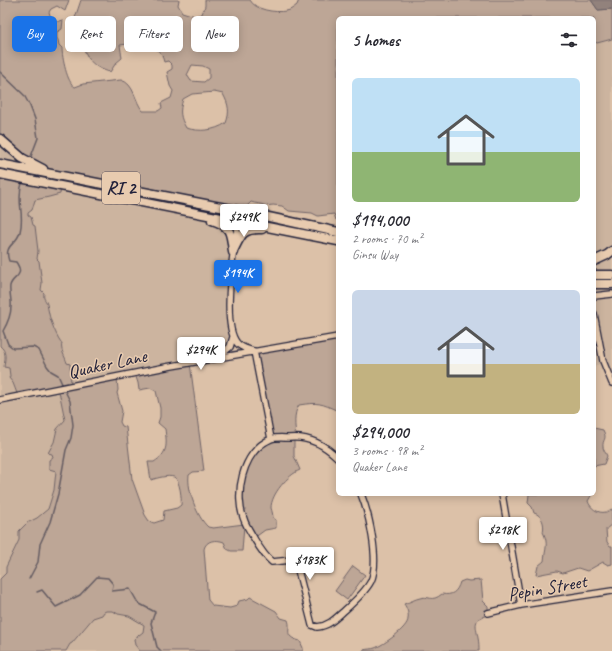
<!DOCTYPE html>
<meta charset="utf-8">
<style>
body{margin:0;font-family:Caveat,sans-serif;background:#f7f7f7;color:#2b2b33;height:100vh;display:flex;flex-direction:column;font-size:15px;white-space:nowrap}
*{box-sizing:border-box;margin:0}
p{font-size:13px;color:#7c7c81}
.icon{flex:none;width:22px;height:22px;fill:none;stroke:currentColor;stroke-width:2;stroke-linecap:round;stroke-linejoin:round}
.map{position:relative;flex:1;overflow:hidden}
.drawer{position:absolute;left:336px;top:16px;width:260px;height:480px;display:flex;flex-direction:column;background:#fff;border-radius:6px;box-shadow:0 2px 10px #0003}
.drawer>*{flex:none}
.banner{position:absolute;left:12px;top:16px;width:264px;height:36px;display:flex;gap:8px}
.price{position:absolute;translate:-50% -34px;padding:0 9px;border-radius:4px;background:#fff;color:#222;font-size:13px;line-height:26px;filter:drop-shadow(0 1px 2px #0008)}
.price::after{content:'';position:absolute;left:50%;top:24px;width:12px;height:9px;margin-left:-6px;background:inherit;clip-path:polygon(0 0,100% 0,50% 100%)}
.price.on{background:#1a73e8;color:#fff}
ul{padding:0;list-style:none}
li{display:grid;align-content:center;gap:8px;height:212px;padding:0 16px}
li span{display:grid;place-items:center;height:124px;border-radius:6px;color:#555}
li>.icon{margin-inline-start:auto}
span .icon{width:72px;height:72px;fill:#fffc;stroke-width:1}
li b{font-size:17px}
h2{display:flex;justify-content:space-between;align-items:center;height:48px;padding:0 16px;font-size:17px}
.pill{padding:0 14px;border-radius:6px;background:#fff;box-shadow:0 2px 10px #0003;font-size:14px;line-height:36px}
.pill.on{background:#1a73e8;color:#fff}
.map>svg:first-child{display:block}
</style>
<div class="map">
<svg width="612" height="651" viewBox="0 0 612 651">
<rect width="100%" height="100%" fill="#dcc1a8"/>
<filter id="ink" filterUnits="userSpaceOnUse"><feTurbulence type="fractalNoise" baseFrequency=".025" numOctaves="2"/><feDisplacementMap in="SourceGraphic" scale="8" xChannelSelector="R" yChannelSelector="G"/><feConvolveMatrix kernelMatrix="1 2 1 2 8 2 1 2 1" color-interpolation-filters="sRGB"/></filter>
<g filter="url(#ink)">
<!-- built -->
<path fill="#ccb49f" d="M 612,39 L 612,276 L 599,280 L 612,284 L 612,371 L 608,373 L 603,363 L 594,366 L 594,41 L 597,43 Z
M 0,140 L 235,212 L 234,248 L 230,278 L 232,339 L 229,348 L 215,358 L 71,385 L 67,363 L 63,355 L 60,342 L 57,339 L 55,328 L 52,326 L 49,314 L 48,305 L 43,299 L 44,293 L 41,290 L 42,283 L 37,259 L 38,253 L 33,225 L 28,215 L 28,213 L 32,210 L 35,200 L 49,197 L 0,174 Z
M 0,346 L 3,349 L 5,354 L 4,366 L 9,368 L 10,376 L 18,396 L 59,390 L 65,420 L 57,429 L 54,442 L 49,452 L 52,454 L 56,471 L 54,490 L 48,509 L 37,518 L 27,523 L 6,567 L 6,573 L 0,579 Z
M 106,611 L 113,611 L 118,614 L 129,616 L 144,625 L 143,632 L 135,645 L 140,651 L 66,651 L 70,644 L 72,643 L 93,618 L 102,615 L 104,612 Z"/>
<!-- green -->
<path fill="#bda696" stroke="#706468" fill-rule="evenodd" d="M 0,0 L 69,0 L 65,11 L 57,6 L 51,9 L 49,12 L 52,21 L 57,22 L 63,20 L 62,29 L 57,32 L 57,38 L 58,40 L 59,45 L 62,48 C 62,57 67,83 75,87 L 83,84 L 121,80 C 135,84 134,101 143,111 L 158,111 L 162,108 L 161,103 L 171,98 L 173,91 L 170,86 L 167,72 L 172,69 L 172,65 L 168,61 L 164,62 L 162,55 L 152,44 L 144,42 L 120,45 L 122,58 L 116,63 L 110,72 C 86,66 85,51 77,30 L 72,27 L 81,0 L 179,0 L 178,5 L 182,12 L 195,16 L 202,14 L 205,6 L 205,0 L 250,0 C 255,10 275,13 286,11 C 290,11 294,7 297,5 L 299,0 L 591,0 L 598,10 L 612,9 L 612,39 L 597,43 L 594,41 L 594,18 L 338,18 L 338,220 L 336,220 L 334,214 L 318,216 L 312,213 L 289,211 L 282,206 L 273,205 L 265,206 C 261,203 256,204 251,202 L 247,206 L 243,214 L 49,171 L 0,140 ZM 192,65 L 203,66 L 209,69 L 209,78 L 204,82 L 191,81 L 187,75 ZM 214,92 L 223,94 C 229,105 230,112 226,123 C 214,131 200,132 186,128 C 180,117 179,112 183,99 L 192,94 Z
M 0,174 L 61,187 L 60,194 L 49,197 L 35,200 L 32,210 L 28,213 L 28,215 L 31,217 L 33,225 L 35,226 L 38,251 L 37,259 L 39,261 L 42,283 L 41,290 L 44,293 C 43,300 45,298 47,304 C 48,307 48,311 49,314 C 50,320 58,340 62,343 C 60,350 65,356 67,363 L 70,364 L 71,385 L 117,378 L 118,390 L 117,393 L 122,411 L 120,422 L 122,426 L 126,427 L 132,479 L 145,515 L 149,521 L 154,523 L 163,520 L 164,511 L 177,508 L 181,505 C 182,499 180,480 174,477 C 167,475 157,478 151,480 L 148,462 L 154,462 C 168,453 167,445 165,429 L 158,423 L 160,417 L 160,408 L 156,391 L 150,388 L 139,390 L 138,383 L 135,374 L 190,363 L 204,471 L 193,472 L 189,475 C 187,490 197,517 208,527 L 213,528 L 244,524 L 239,489 L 253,453 L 270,439 L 253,352 L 338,337 L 338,411 C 321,403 318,402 299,405 C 293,414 295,426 296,437 L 294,438 L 294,456 L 300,470 C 288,475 271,494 271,508 C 272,511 273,515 273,518 L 276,520 L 276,528 L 265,530 L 254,538 L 244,525 L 242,551 L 231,551 L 227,549 L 224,542 C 216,539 206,540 204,549 L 208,600 L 213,606 L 230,608 L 237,606 L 239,601 L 248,599 L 250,597 L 276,611 L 281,618 L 288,620 C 292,630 282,636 300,641 L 303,648 L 303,651 L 140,651 L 135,645 L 134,639 L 143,632 L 144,625 L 129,616 L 118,614 L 113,611 L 106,611 L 104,612 L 102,615 L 93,618 L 72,643 L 70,644 L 66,651 L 0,651 L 0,579 L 6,573 L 6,567 L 19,540 L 19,531 L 27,523 L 37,518 L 48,509 L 54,490 L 56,471 L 49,469 L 49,460 L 53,457 L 52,454 L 48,453 L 54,442 L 57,429 L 65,420 L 59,391 L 18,396 L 13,383 L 9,378 L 10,376 L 9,368 L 4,367 C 5,359 7,351 0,346 Z
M 594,428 L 603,430 C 608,440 602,439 603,447 C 603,450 606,453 607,456 L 604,464 L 594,466 Z
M 529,494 L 592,494 L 588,501 C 590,508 598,514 606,512 C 608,511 610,510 612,509 L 612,524 L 606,529 L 607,542 L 610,546 L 612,546 L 612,564 L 608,565 L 603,562 L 587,571 L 578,568 L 563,573 L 557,571 L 536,575 L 538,566 L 544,561 C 545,549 549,544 543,532 C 545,524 542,515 534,513 L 532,507 L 528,503 Z
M 353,566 L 365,575 L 347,600 L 335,591 Z
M 465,580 L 469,581 L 481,580 L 483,601 L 488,606 L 488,615 C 472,619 476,625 478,638 C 479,642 479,647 479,651 L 363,651 L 363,650 C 367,649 372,649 375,648 C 383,645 408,628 408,619 C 409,614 407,608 404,604 C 410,602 415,599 420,598 C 429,595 431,603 442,594 C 452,596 457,592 460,582 Z"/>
<!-- water -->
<path fill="#92827c" stroke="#655c62" d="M 591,0 L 612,0 L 612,9 L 598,10 Z"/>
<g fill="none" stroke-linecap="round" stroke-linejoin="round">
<!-- stream -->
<path stroke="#655c62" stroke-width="1.5" d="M 0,72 L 24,95 L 30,106 L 35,119 L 38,138 L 30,159
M 22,183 C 16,201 25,214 20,232 C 17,245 3,244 9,261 L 16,262 C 26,277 12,276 10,286 C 9,293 12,300 11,307 C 11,315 7,324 3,331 L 8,344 L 13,348 L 33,347 L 39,350 L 47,366 L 51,371 L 58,375 L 63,386
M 29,579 L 38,562 L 40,544 L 50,522 L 58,494 L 66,450 L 71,438 L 73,425 L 70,401 L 64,389
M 37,592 L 42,590 L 56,607 L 80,595 L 97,577 L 108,578 L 113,584 L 112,591 L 130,589 L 138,603 L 155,612 L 151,623 L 157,647 L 161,651"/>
<!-- street casing -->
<g stroke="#22223b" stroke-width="8">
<path id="street" d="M 241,211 C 235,237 220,323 237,343 C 241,348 248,349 253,351
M 594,296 L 612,294
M 594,314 L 603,361 L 612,383
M 254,351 L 271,439
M 219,356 L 230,347 L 233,337
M 0,400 L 166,367 L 338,337
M 338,458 C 324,444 309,436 289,438 C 284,438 276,437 271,439 C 242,451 233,496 245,522 C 247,527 250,531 252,535 C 258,545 263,555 272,562 L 291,560 L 295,561 L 297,566 L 311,621 L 312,625 L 317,627 C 329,626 336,618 345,610 C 354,602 366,591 371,581 C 380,561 369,514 361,494
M 502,494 L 521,605
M 488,613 L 521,605 L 612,591"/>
</g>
<!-- primary casing -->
<g stroke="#22223b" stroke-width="11">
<path id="primary" d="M 0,139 L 22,158 L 43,169
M 0,164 L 241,211 L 338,232
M 0,174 L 338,241
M 212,220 C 231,226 231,233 233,252
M 233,251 C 241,235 242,228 262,229
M 594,261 L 607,255 L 612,251
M 594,275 L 612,275
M 594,284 L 612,284"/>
</g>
<!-- street -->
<use href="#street" stroke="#e8cbaf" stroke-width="5.5"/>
<!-- primary -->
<use href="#primary" stroke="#e8cbaf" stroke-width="8"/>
</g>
</g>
<g text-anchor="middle" stroke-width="3" stroke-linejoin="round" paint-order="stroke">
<!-- shield labels -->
<rect fill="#e8cbaf" stroke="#5d555e" stroke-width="1" x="102" y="172" width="38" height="32" rx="3"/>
<g font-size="18" font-weight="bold" fill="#22223b">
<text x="121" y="194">RI 2</text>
</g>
<!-- street labels -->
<g font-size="19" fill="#22223b" stroke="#e8cbaf">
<text transform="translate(107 363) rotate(-12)" y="7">Quaker Lane</text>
<text transform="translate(547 587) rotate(-10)" y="7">Pepin Street</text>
</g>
</g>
</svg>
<b class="price" style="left:244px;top:238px">$249K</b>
<b class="price on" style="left:238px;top:294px">$194K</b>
<b class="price" style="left:201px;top:371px">$294K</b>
<b class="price" style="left:503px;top:551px">$218K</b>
<b class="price" style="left:310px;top:581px">$183K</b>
<div class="banner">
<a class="pill on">Buy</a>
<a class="pill">Rent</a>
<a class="pill">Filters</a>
<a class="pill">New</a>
</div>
<section class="drawer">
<h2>5 homes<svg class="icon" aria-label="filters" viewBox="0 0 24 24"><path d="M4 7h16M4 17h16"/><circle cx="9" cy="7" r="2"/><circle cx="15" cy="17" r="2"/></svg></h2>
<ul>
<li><span style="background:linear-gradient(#bfe0f5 60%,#8fb573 0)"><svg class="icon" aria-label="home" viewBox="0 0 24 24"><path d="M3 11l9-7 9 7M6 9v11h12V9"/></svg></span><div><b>$194,000</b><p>2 rooms · 70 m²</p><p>Ginsu Way</p></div></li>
<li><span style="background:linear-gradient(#c9d6e8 60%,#c2b280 0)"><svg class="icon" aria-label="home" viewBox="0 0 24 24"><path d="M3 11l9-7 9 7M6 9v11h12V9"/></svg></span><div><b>$294,000</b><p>3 rooms · 98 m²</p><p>Quaker Lane</p></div></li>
</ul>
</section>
</div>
